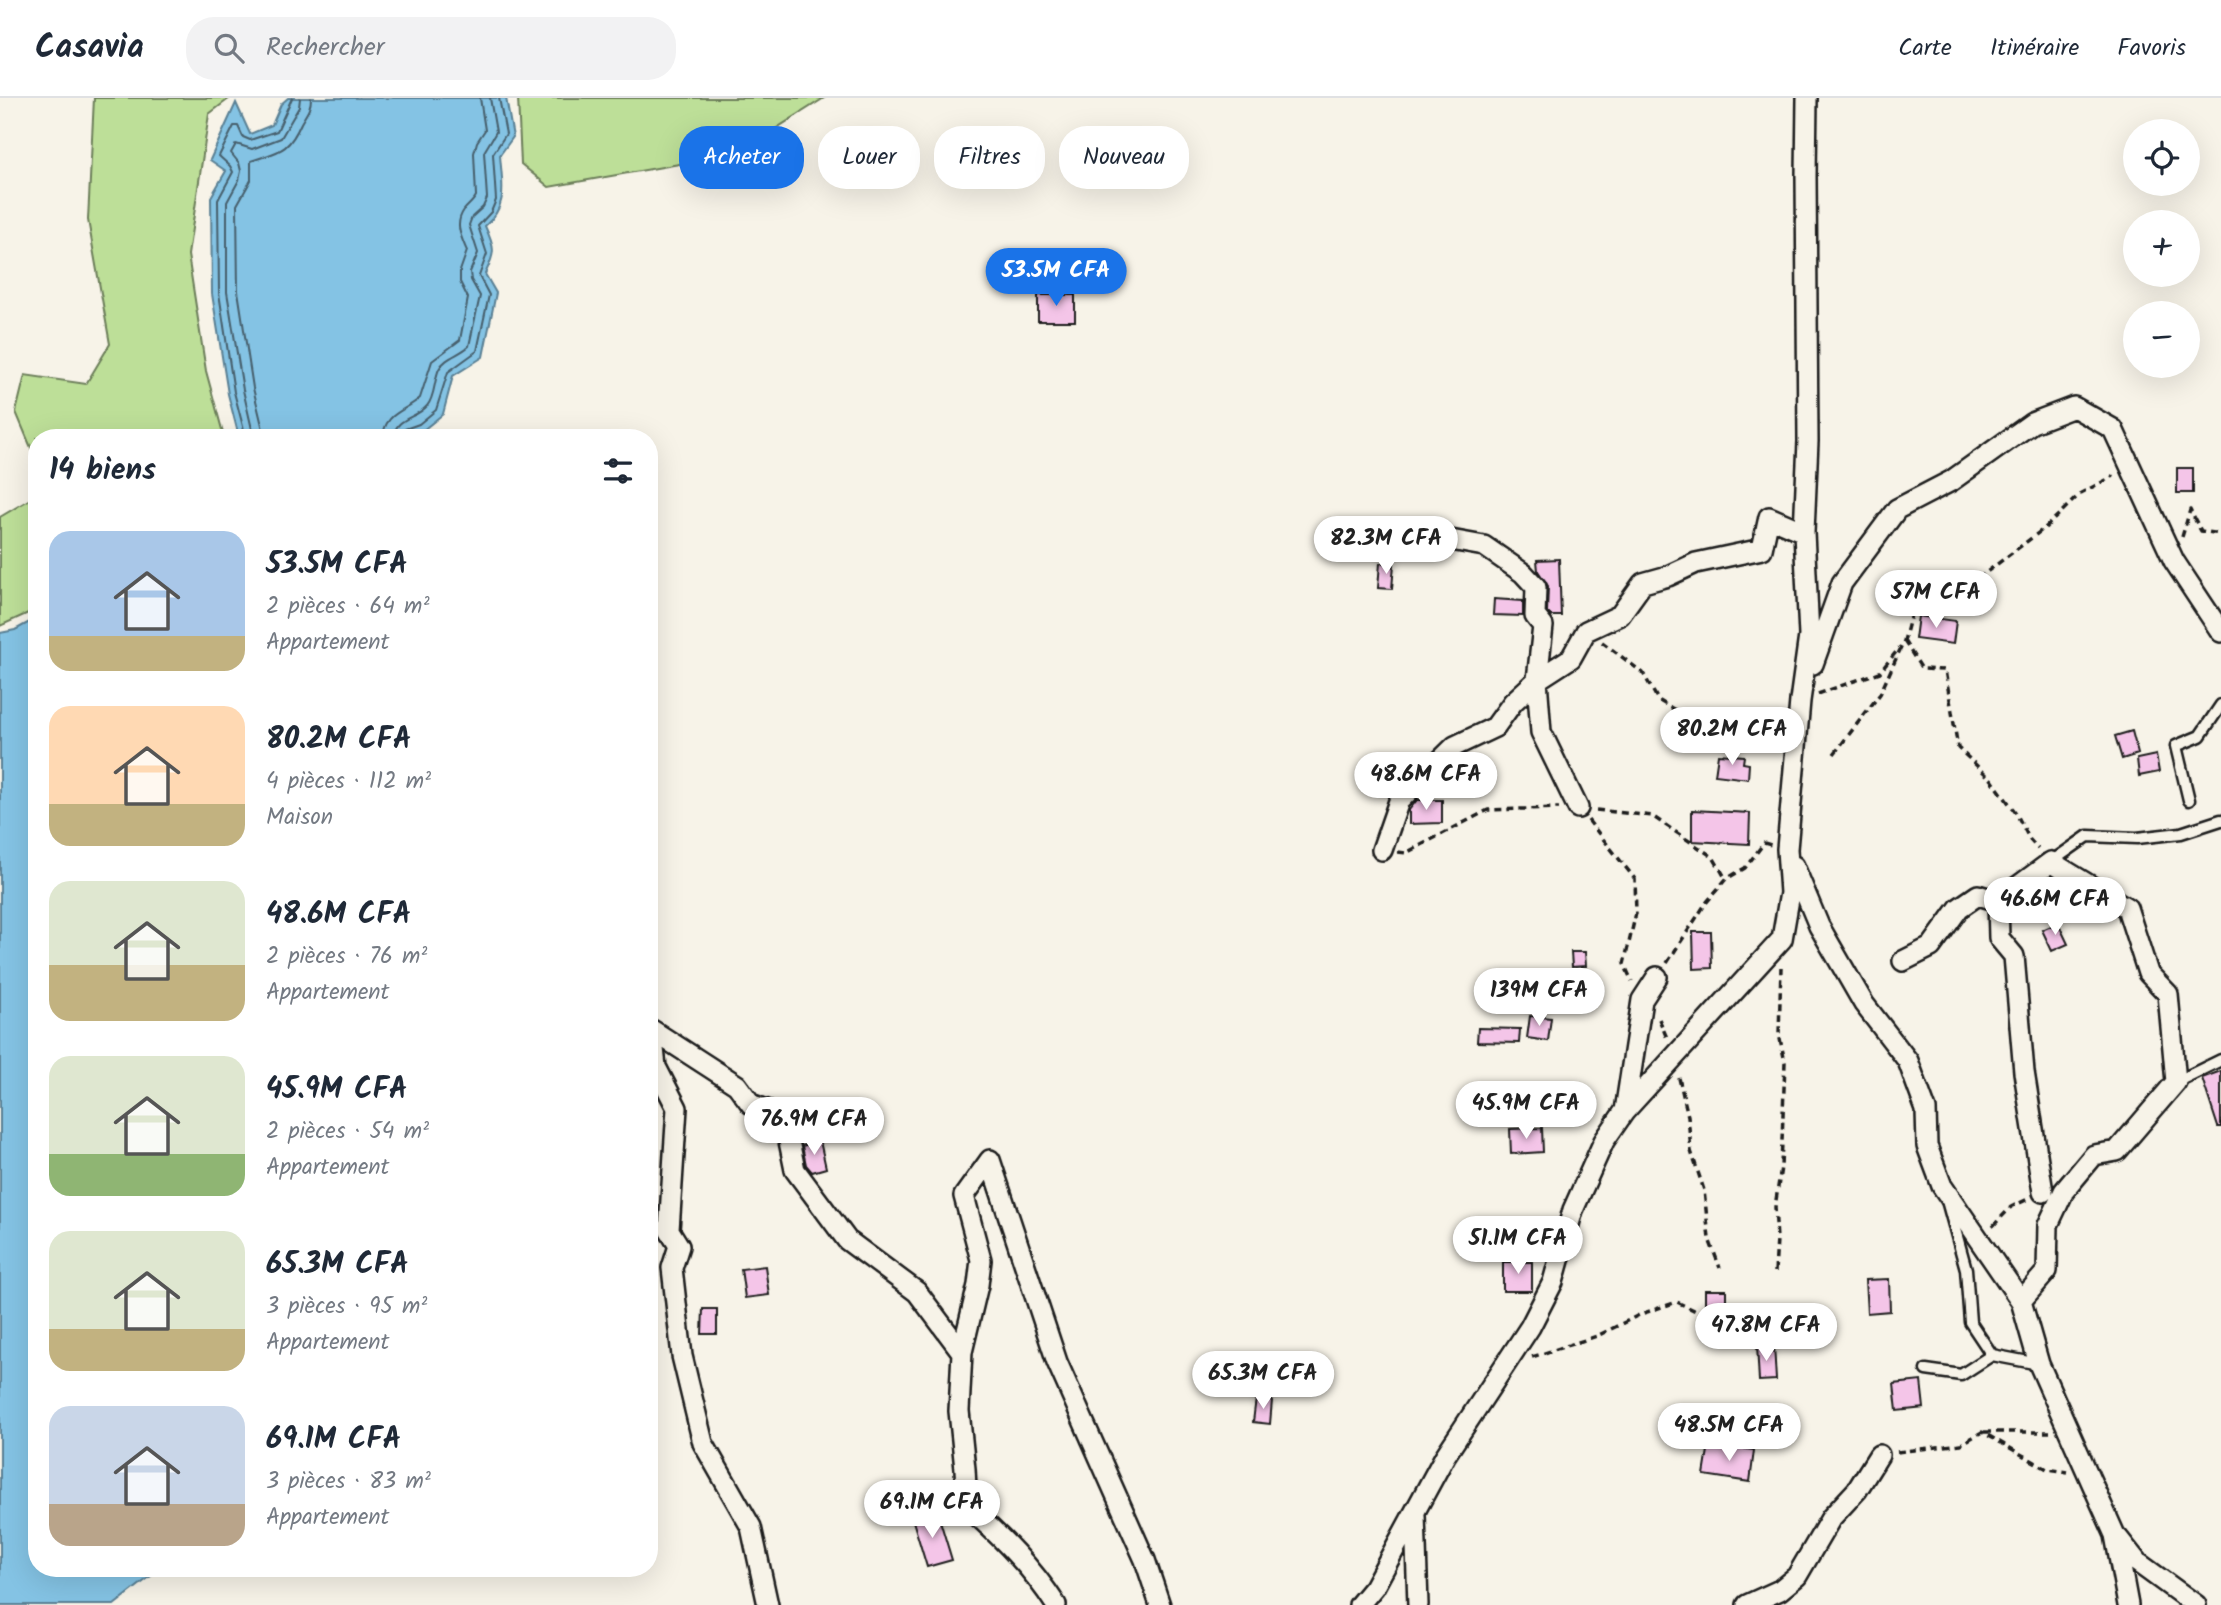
<!DOCTYPE html>
<html lang="fr">
<meta charset="utf-8">
<style>
body{margin:0;font-family:Kalam,sans-serif;background:#f2f2f3;color:#1f2937;height:100vh;display:flex;flex-direction:column;font-size:26px;white-space:nowrap}
*{box-sizing:border-box;margin:0}
p{font-size:23px;color:#747a83}
.icon{flex:none;width:38px;height:38px;fill:none;stroke:currentColor;stroke-width:2;stroke-linecap:round;stroke-linejoin:round}
.map{position:relative;flex:1;overflow:hidden}
.panel{position:absolute;left:28px;top:331px;width:630px;height:1148px;display:flex;flex-direction:column;background:#fff;border-radius:28px;box-shadow:0 7px 28px #0002}
.panel>*{flex:none}
.hud{position:absolute;left:679px;top:28px;width:665px;height:63px;display:flex;gap:14px}
.controls{position:absolute;left:2123px;top:21px;display:grid;gap:14px}
.controls a{display:grid;place-items:center;width:77px;height:77px;border-radius:50%;background:#fff;box-shadow:0 7px 28px #0002;font-size:35px}
.price{position:absolute;translate:-50% -60px;padding:0 16px;border-radius:24px;background:#fff;color:#222;font-size:23px;line-height:46px;filter:drop-shadow(0 2px 4px #0008)}
.price::after{content:'';position:absolute;left:50%;top:42px;width:21px;height:16px;margin-left:-10px;background:inherit;clip-path:polygon(0 0,100% 0,50% 100%)}
.price.selected{background:#1a73e8;color:#fff}
ul{padding:0;list-style:none}
li{display:flex;align-items:center;gap:21px;height:175px;padding:0 21px}
li span{display:grid;place-items:center;flex:none;width:196px;height:140px;border-radius:21px;color:#555}
li>.icon{margin-inline-start:auto}
span .icon{width:84px;height:84px;fill:#fffc;stroke-width:1}
li b{font-size:30px}
h2{display:flex;justify-content:space-between;align-items:center;height:84px;padding:0 21px;font-size:30px}
.chip{padding:0 24px;border-radius:28px;background:#fff;box-shadow:0 7px 28px #0002;font-size:24px;line-height:63px}
.chip.selected{background:#1a73e8;color:#fff}
header{display:flex;align-items:center;gap:42px;box-sizing:border-box;height:98px;padding:0 35px;background:#fff;border-bottom:2px solid #e0e1e3}
header strong{font-size:33px}
nav{display:flex;gap:38px;margin-inline-start:auto;font-size:24px}
.search{width:490px;height:63px;background:#f2f2f3;display:flex;align-items:center;gap:18px;box-sizing:border-box;padding:0 24px;border-radius:28px;color:#747a83;font-size:26px}
.map>svg:first-child{display:block}
</style>
<header>
<strong>Casavia</strong>
<div class="search"><svg class="icon" aria-label="search" viewBox="0 0 24 24"><circle cx="10" cy="10" r="6"/><path d="M15 15l6 6"/></svg>Rechercher</div>
<nav><a>Carte</a><a>Itinéraire</a><a>Favoris</a></nav>
</header>
<div class="map">
<svg width="2221" height="1507" viewBox="0 0 2221 1507">
<rect width="100%" height="100%" fill="#f7f3e8"/>
<filter id="ink" filterUnits="userSpaceOnUse"><feTurbulence type="fractalNoise" baseFrequency=".0143" numOctaves="2"/><feDisplacementMap in="SourceGraphic" scale="14" xChannelSelector="R" yChannelSelector="G"/><feConvolveMatrix kernelMatrix="1 2 1 2 8 2 1 2 1" color-interpolation-filters="sRGB"/></filter>
<g filter="url(#ink)">
<!-- green -->
<path fill="#bddf98" stroke="#6c7e5a" stroke-width="2" d="M 94,0 L 230,0 L 209,16 L 188,157 L 206,273 L 224,339 L 37,340 L 37,364 L 16,314 L 25,277 L 86,286 L 110,246 L 88,122 Z
M 518,0 L 824,0 L 736,56 L 549,89 L 521,66 Z
M 37,397 L 37,511 L 0,528 L 0,419 Z"/>
<!-- water -->
<path fill="#84c3e4" stroke="#5a8094" stroke-width="2" d="M 288,0 L 506,0 L 513,39 L 500,57 C 502,87 509,107 485,128 C 495,150 496,154 485,176 L 496,195 L 483,259 L 453,278 L 443,316 L 422,333 L 399,340 L 239,339 L 228,296 L 212,196 L 211,99 L 226,73 L 210,62 L 236,5 L 250,36 L 272,27 L 281,6 Z
M 37,520 L 37,1470 L 161,1470 L 114,1507 L 0,1507 L 0,535 L 15,532 Z"/>
<g fill="none" stroke-linecap="round" stroke-linejoin="round">
<!-- shore -->
<path stroke="#465f6c" stroke-width="2" d="M 246,340 L 234,294 L 219,195 L 218,102 L 233,74 L 230,68 L 219,58 L 234,28 L 238,28 L 243,39 L 250,42 L 277,33 L 292,0
M 254,340 L 243,292 L 227,194 L 227,104 L 239,82 L 241,73 L 239,65 L 231,55 L 236,46 L 252,51 L 281,40 L 299,9 L 300,0
M 265,340 L 253,290 L 238,193 L 237,107 L 251,82 L 251,63 C 279,53 288,55 301,25 C 306,16 311,11 311,0
M 383,340 C 384,315 404,314 420,300 L 432,263 L 460,242 L 468,200 L 460,184 L 460,173 L 467,153 C 461,139 454,126 464,112 C 468,107 473,104 476,98 L 474,55 L 477,44 L 485,32 L 480,0
M 393,340 C 395,319 416,321 427,308 C 435,299 434,282 439,271 C 444,260 461,256 469,248 L 480,198 L 471,182 L 470,174 L 478,155 L 469,127 L 472,119 L 483,109 L 487,100 L 484,54 L 496,34 L 490,0
M 402,340 L 405,331 L 419,326 L 436,312 L 448,274 L 477,253 L 489,197 L 479,178 L 487,156 L 478,128 L 491,114 L 496,102 L 493,56 L 506,36 L 499,0"/>
</g>
<!-- building -->
<path fill="#f4c5e8" stroke="#1c1c1c" stroke-width="2" d="M 1038,197 L 1075,197 L 1075,223 L 1038,223 Z
M 2177,370 L 2193,370 L 2193,395 L 2177,395 Z
M 1559,461 L 1561,518 L 1551,518 L 1547,514 L 1548,488 L 1538,473 L 1537,462 Z
M 1380,465 L 1394,466 L 1392,491 L 1378,490 Z
M 1494,501 L 1523,503 L 1523,518 L 1493,517 Z
M 1918,518 L 1956,523 L 1953,546 L 1915,541 Z
M 2132,633 L 2138,656 L 2122,661 L 2115,638 Z
M 1718,656 L 1744,658 L 1743,665 L 1749,666 L 1748,681 L 1715,677 Z
M 2156,657 L 2159,674 L 2139,678 L 2137,661 Z
M 1417,702 L 1442,702 L 1442,725 L 1409,726 L 1409,712 Z
M 1692,712 L 1750,715 L 1749,746 L 1692,743 Z
M 2058,825 L 2068,846 L 2052,853 L 2042,832 Z
M 1693,834 L 1711,834 L 1712,870 L 1694,871 Z
M 1571,854 L 1585,854 L 1586,868 L 1572,869 Z
M 1530,918 L 1551,920 L 1548,943 L 1527,940 Z
M 1478,930 L 1520,931 L 1519,945 L 1477,944 Z
M 2221,973 L 2221,1029 L 2218,1029 L 2202,980 Z
M 1542,1030 L 1543,1054 L 1511,1056 L 1510,1031 Z
M 820,1043 L 826,1070 L 812,1074 L 806,1067 L 802,1048 Z
M 1503,1164 L 1532,1164 L 1532,1193 L 1503,1193 Z
M 765,1168 L 769,1197 L 745,1200 L 741,1171 Z
M 1889,1181 L 1890,1213 L 1867,1215 L 1865,1182 Z
M 1705,1192 L 1726,1192 L 1726,1212 L 1705,1212 Z
M 703,1211 L 717,1211 L 717,1236 L 702,1236 Z
M 1757,1247 L 1774,1247 L 1776,1282 L 1759,1283 Z
M 1921,1283 L 1924,1310 L 1897,1313 L 1894,1286 Z
M 1256,1300 L 1272,1302 L 1270,1326 L 1253,1324 Z
M 1709,1346 L 1754,1352 L 1750,1384 L 1704,1377 Z
M 938,1416 L 952,1462 L 927,1469 L 913,1423 Z"/>
<g fill="none" stroke-linecap="round" stroke-linejoin="round">
<!-- service casing -->
<g stroke="#1c1c1c" stroke-width="15">
<path id="service" d="M 2189,702 L 2176,648 L 2200,638 L 2221,607
M 2051,764 L 2088,738 L 2137,740 L 2181,735 L 2221,722
M 2176,984 L 2221,962
M 1948,1106 L 1966,1171 L 1970,1224 L 1992,1257
M 1926,1272 L 1961,1277 L 1992,1257 L 2039,1266"/>
</g>
<!-- minor casing -->
<g stroke="#1c1c1c" stroke-width="24">
<path id="minor" d="M 1813,566 L 1842,485 L 1897,411 L 1951,383 L 2032,325 L 2074,309 L 2113,331 L 2174,463 L 2221,534
M 1578,710 L 1541,634 L 1537,582 L 1571,560 L 1586,533 L 1620,517 L 1643,485 L 1668,478 L 1696,465 L 1762,451 L 1769,419 L 1804,434
M 1382,752 L 1399,703 L 1455,648 L 1495,629 L 1513,604 L 1537,582 L 1543,528 L 1535,518 L 1536,489 L 1523,475 L 1484,448 L 1434,439
M 1794,768 L 1819,828 L 1864,906 L 1908,963 L 1926,1012 L 1927,1048 L 1942,1088 L 2021,1203 L 2039,1266 L 2115,1437 L 2128,1507
M 1903,863 L 1931,849 L 1959,810 L 1978,797 L 1998,803
M 1625,1013 L 1642,902 L 1657,879
M 2021,1203 L 2047,1173 L 2048,1127 L 2064,1093 L 2094,1057 L 2117,1053 L 2176,984 L 2168,896 L 2148,875 L 2127,810 L 2051,764 L 1998,803 L 1999,840 L 2014,858 L 2024,974 L 2043,1094
M 962,1254 L 978,1187 L 981,1162 L 964,1098 L 990,1062 L 1057,1264 L 1145,1462 L 1160,1507
M 1415,1417 L 1418,1507
M 2118,1440 L 2137,1464 L 2196,1507
M 768,1507 L 751,1429 L 703,1345 L 682,1258 L 672,1170 L 679,1148 L 669,1132 L 677,1010 L 656,969 L 652,932 L 737,987 L 751,1006 L 784,1019 L 795,1072 L 847,1142 L 917,1194 L 962,1254 L 959,1313 L 965,1371 L 967,1408 C 1001,1439 1031,1468 1056,1507
M 1359,1507 L 1374,1489 L 1445,1358 L 1530,1229 L 1553,1184 L 1573,1112 L 1604,1043 L 1624,1014 L 1782,841 L 1790,795 L 1787,751 L 1800,603 L 1809,538 L 1804,434 L 1808,343 L 1806,78 L 1807,0
M 1747,1507 L 1780,1492 L 1797,1478 L 1831,1420 L 1857,1392 L 1879,1357"/>
</g>
<!-- path -->
<path stroke="#1c1c1c" stroke-width="3.5" stroke-dasharray="7 5" stroke-linecap="butt" d="M 2182,439 L 2190,412 L 2201,433 L 2221,436
M 1904,543 L 1922,571 L 1945,572 L 1958,650 L 1992,682 L 2016,715 L 2030,742 L 2038,751
M 1602,544 L 1643,575 L 1658,602 L 1697,625 L 1714,644
M 1818,596 L 1880,574 L 1900,549
M 1834,656 L 1880,596 L 1904,543 L 1911,516 L 1934,514 L 2046,429 L 2081,395 L 2114,378
M 1596,712 L 1652,718 L 1713,759 L 1726,781
M 1588,722 L 1635,781 L 1636,815 L 1624,866 L 1632,883
M 1398,754 L 1406,755 L 1488,712 L 1559,710
M 1667,865 L 1706,805 L 1726,781 L 1745,770 L 1764,745 L 1771,747
M 1659,921 L 1667,940
M 1679,980 L 1688,1018 L 1691,1053 L 1704,1092 L 1709,1141 L 1720,1170
M 1993,1128 L 2011,1109 L 2028,1101
M 1775,1174 L 1777,1141 L 1775,1109 L 1781,1069 L 1785,964 L 1779,936 L 1781,869
M 1532,1259 L 1597,1238 L 1641,1216 L 1677,1204 L 1696,1213
M 1984,1334 L 2050,1334
M 1897,1354 L 1961,1346 L 1982,1334 L 2047,1371 L 2068,1374"/>
<!-- service -->
<use href="#service" stroke="#f7f3e8" stroke-width="10"/>
<!-- minor -->
<use href="#minor" stroke="#f7f3e8" stroke-width="19"/>
</g>
</g>
</svg>
<div class="controls">
<a><svg class="icon" aria-label="locate" viewBox="0 0 24 24"><circle cx="12" cy="12" r="6"/><path d="M12 2v4M12 18v4M2 12h4M18 12h4"/></svg></a>
<a>+</a>
<a>−</a>
</div>
<b class="price selected" style="left:1056px;top:210px">53.5M CFA</b>
<b class="price" style="left:1386px;top:478px">82.3M CFA</b>
<b class="price" style="left:1936px;top:532px">57M CFA</b>
<b class="price" style="left:1732px;top:669px">80.2M CFA</b>
<b class="price" style="left:1426px;top:714px">48.6M CFA</b>
<b class="price" style="left:2055px;top:839px">46.6M CFA</b>
<b class="price" style="left:1539px;top:930px">139M CFA</b>
<b class="price" style="left:1526px;top:1043px">45.9M CFA</b>
<b class="price" style="left:814px;top:1059px">76.9M CFA</b>
<b class="price" style="left:1518px;top:1178px">51.1M CFA</b>
<b class="price" style="left:1766px;top:1265px">47.8M CFA</b>
<b class="price" style="left:1263px;top:1313px">65.3M CFA</b>
<b class="price" style="left:1729px;top:1365px">48.5M CFA</b>
<b class="price" style="left:932px;top:1442px">69.1M CFA</b>
<div class="hud">
<a class="chip selected">Acheter</a>
<a class="chip">Louer</a>
<a class="chip">Filtres</a>
<a class="chip">Nouveau</a>
</div>
<section class="panel">
<h2>14 biens<svg class="icon" aria-label="filters" viewBox="0 0 24 24"><path d="M4 7h16M4 17h16"/><circle cx="9" cy="7" r="2"/><circle cx="15" cy="17" r="2"/></svg></h2>
<ul>
<li><span style="background:linear-gradient(#a9c7e8 75%,#c2b280 0)"><svg class="icon" aria-label="home" viewBox="0 0 24 24"><path d="M3 11l9-7 9 7M6 9v11h12V9"/></svg></span><div><b>53.5M CFA</b><p>2 pièces · 64 m²</p><p>Appartement</p></div></li>
<li><span style="background:linear-gradient(#ffd9b3 70%,#c2b280 0)"><svg class="icon" aria-label="home" viewBox="0 0 24 24"><path d="M3 11l9-7 9 7M6 9v11h12V9"/></svg></span><div><b>80.2M CFA</b><p>4 pièces · 112 m²</p><p>Maison</p></div></li>
<li><span style="background:linear-gradient(#dfe7d0 60%,#c2b280 0)"><svg class="icon" aria-label="home" viewBox="0 0 24 24"><path d="M3 11l9-7 9 7M6 9v11h12V9"/></svg></span><div><b>48.6M CFA</b><p>2 pièces · 76 m²</p><p>Appartement</p></div></li>
<li><span style="background:linear-gradient(#dfe7d0 70%,#8fb573 0)"><svg class="icon" aria-label="home" viewBox="0 0 24 24"><path d="M3 11l9-7 9 7M6 9v11h12V9"/></svg></span><div><b>45.9M CFA</b><p>2 pièces · 54 m²</p><p>Appartement</p></div></li>
<li><span style="background:linear-gradient(#dfe7d0 70%,#c2b280 0)"><svg class="icon" aria-label="home" viewBox="0 0 24 24"><path d="M3 11l9-7 9 7M6 9v11h12V9"/></svg></span><div><b>65.3M CFA</b><p>3 pièces · 95 m²</p><p>Appartement</p></div></li>
<li><span style="background:linear-gradient(#c9d6e8 70%,#b9a48a 0)"><svg class="icon" aria-label="home" viewBox="0 0 24 24"><path d="M3 11l9-7 9 7M6 9v11h12V9"/></svg></span><div><b>69.1M CFA</b><p>3 pièces · 83 m²</p><p>Appartement</p></div></li>
</ul>
</section>
</div>
